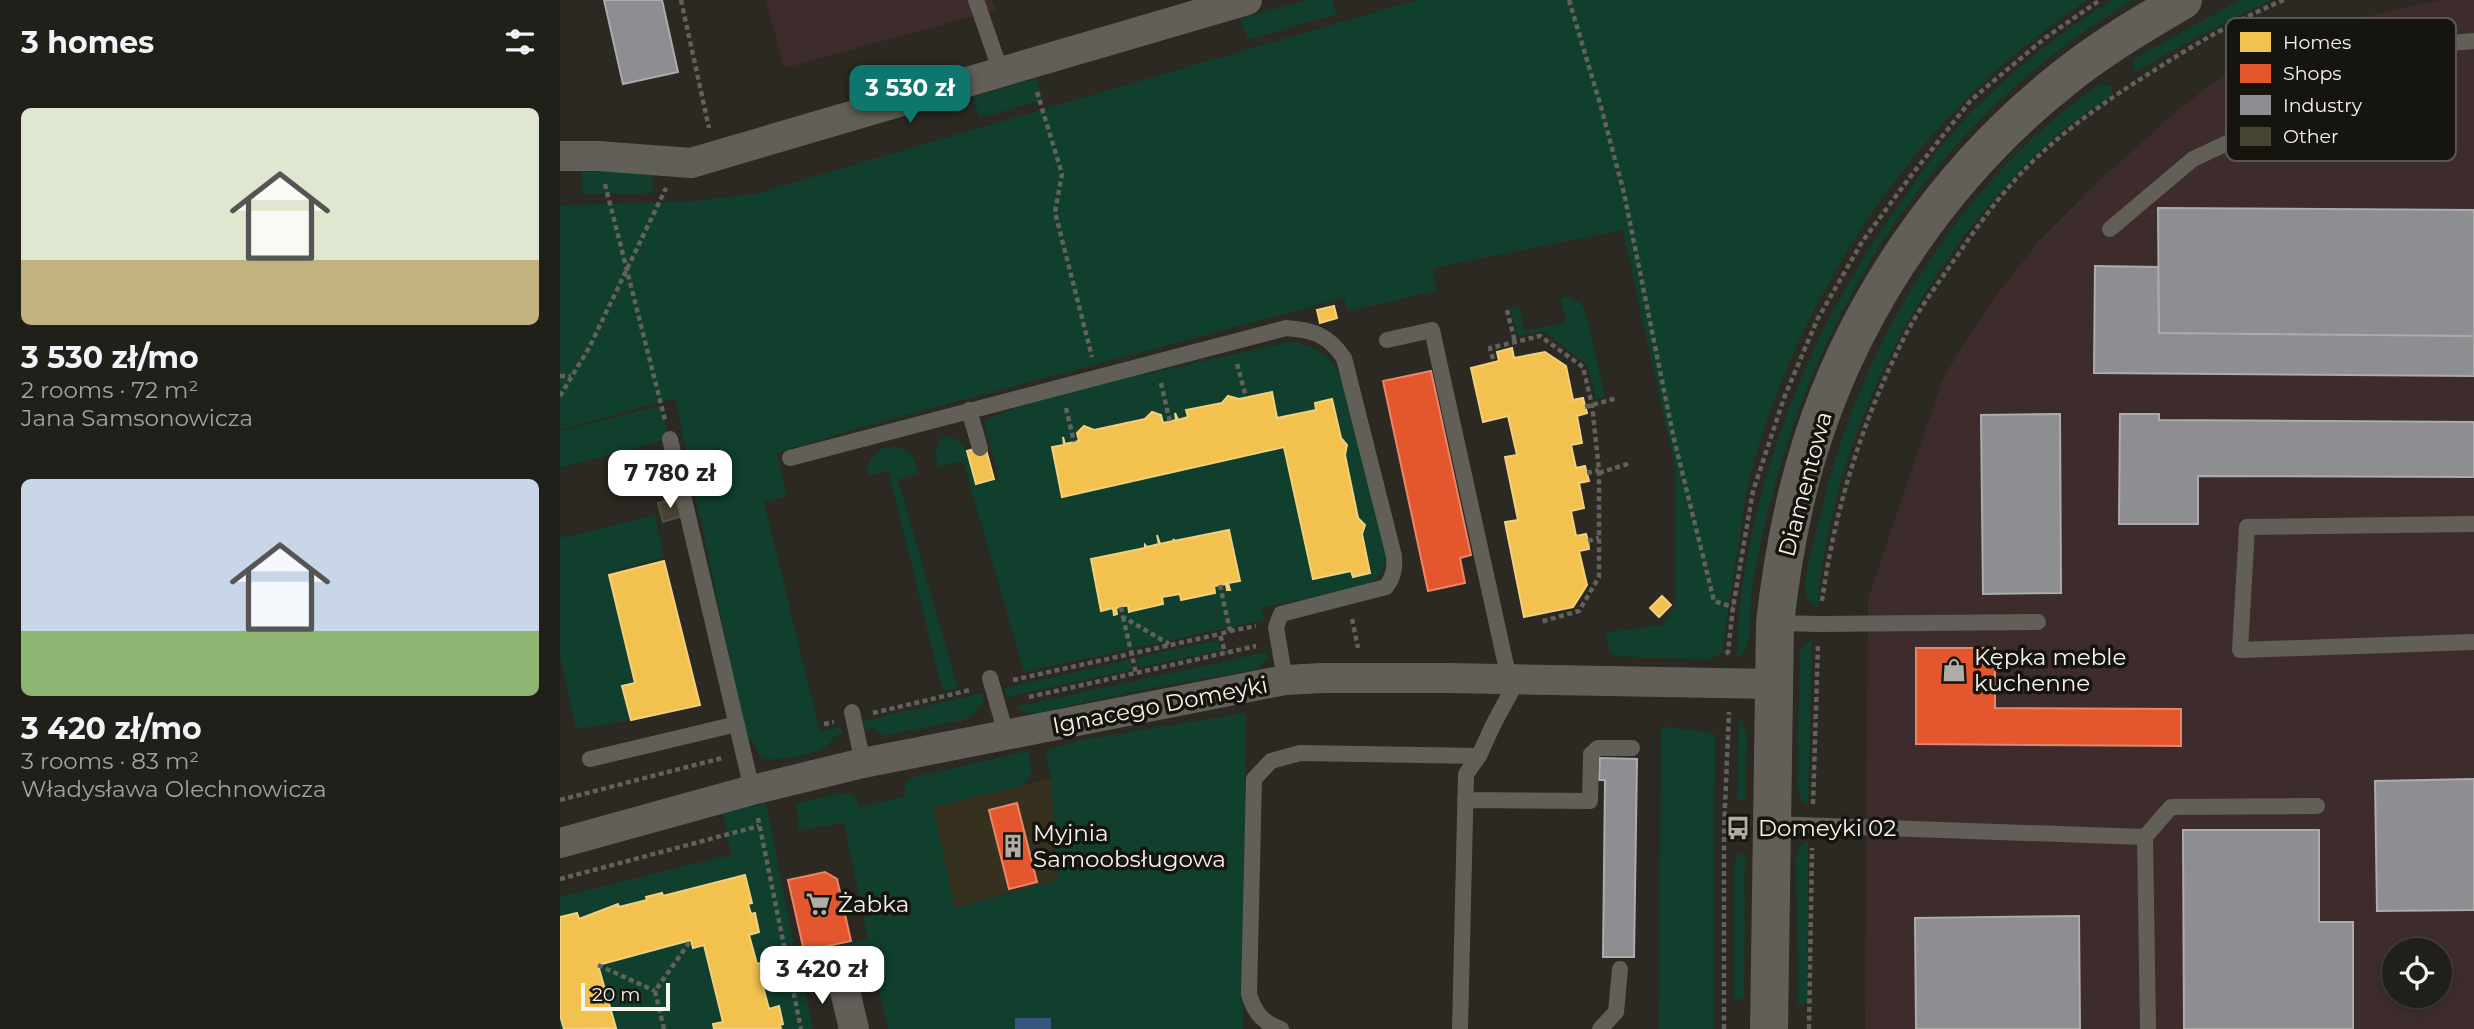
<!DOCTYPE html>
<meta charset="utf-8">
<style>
body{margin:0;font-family:Montserrat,sans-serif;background:#2d2c27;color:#f1f3f6;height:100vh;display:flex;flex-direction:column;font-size:26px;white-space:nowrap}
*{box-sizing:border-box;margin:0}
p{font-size:23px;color:#a2a2a2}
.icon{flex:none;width:38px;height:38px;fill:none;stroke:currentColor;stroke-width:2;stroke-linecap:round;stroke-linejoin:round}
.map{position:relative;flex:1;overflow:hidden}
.panel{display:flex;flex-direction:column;background:#201f1a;width:560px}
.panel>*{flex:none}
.fabs{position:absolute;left:1822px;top:938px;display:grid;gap:14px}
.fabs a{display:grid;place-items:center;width:70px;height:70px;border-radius:50%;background:#201f1a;box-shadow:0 4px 10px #0003,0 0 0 2px #3d3d39;font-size:35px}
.scale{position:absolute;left:21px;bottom:18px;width:89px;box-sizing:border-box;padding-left:7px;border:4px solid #f6f4eb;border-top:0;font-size:19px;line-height:24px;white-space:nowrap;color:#f6f4eb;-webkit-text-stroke:5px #15140e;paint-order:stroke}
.price{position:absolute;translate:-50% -60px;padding:0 16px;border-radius:14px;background:#fff;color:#222;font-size:23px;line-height:46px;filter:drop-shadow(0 2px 4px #0008)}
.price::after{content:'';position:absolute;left:50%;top:42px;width:21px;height:16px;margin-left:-10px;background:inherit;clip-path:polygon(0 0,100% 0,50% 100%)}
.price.current{background:#0f766e;color:#fff}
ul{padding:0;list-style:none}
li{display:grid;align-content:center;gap:14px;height:371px;padding:0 21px}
li span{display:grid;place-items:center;height:217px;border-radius:10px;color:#555}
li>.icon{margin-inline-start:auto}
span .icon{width:126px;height:126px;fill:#fffc;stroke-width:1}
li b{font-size:30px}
h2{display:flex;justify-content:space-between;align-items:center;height:84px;padding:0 21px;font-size:30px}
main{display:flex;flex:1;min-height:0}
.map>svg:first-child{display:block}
</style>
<main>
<section class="panel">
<h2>3 homes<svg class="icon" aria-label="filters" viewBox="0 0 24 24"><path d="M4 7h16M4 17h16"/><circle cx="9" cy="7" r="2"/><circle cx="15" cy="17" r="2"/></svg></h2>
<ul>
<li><span style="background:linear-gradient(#dfe7d0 70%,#c2b280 0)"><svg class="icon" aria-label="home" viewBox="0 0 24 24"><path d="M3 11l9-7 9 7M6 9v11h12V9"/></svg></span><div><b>3 530 zł/mo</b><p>2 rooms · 72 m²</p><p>Jana Samsonowicza</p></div></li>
<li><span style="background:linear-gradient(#c9d6e8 70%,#8fb573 0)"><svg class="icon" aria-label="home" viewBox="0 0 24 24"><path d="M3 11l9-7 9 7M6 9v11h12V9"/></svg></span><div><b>3 420 zł/mo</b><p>3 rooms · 83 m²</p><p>Władysława Olechnowicza</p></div></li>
</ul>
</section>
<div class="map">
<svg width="1914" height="1029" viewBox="0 0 1914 1029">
<rect width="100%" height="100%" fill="#2b2922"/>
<!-- built -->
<path fill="#36311f" d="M 491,779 L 498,880 L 395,908 L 373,807 Z"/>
<!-- industrial -->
<path fill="#3e2c2d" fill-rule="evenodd" d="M 206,0 L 432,0 L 436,10 L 224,68 Z
M 1881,0 L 1914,0 L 1914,1029 L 1305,1029 L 1308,599 L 1383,378 L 1431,302 L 1479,241 L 1531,188 L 1626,103 L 1686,61 L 1809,16 ZM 1834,950 L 1880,950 L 1880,996 L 1834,996 Z"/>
<!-- green -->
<path fill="#103f2e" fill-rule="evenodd" d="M 747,0 L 772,0 L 777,14 L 688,40 L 681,19 Z
M 857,0 L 1527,0 C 1484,30 1441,63 1404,101 C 1302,204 1223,344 1188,485 C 1184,504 1182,523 1179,542 C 1173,579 1167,616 1162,652 L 1150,660 L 1053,656 L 1049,649 L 1045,633 L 1103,625 L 1116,604 L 1116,473 L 1063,230 L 873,268 L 877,291 L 788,311 L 784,298 L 295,429 L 217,453 L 227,496 L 204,502 L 260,731 L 282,727 L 282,733 C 273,735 272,742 265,747 C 256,755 214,761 202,759 L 192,740 L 187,740 L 115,398 L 0,430 L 0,205 L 124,202 L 194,194 Z
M 1552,0 L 1573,0 C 1550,15 1525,30 1503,47 C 1354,160 1259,317 1212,496 C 1204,526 1197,558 1192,589 C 1190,606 1192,625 1188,642 C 1186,649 1183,654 1177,659 C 1178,638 1178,616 1181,596 C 1201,448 1260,311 1348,192 C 1366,166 1385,140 1407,117 C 1449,72 1500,33 1552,0 Z
M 1680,0 L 1710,0 L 1635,38 L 1573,73 L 1574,60 L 1584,53 Z
M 477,78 L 483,100 L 419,118 L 413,97 Z
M 1541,83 L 1553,87 C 1552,89 1550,95 1549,97 C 1542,104 1530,108 1522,115 C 1497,134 1473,155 1452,179 C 1347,291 1270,451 1258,606 L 1251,604 C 1248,599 1245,595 1245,589 C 1245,569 1254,542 1259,521 C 1297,349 1395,185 1541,83 Z
M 92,171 L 93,193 L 22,194 L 22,172 Z
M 1008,297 L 1020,303 L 1025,310 L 1045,397 L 1036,399 L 1027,364 L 983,331 L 957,336 L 951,309 L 959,307 L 965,331 L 1006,322 L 1001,298 Z
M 730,342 C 757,345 771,356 782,380 L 827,559 L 820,575 L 811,584 L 702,608 L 704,620 L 464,672 L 403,461 L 379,467 L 375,452 L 380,439 L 388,436 C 410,441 410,467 417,485 L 439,478 L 424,424 L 429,418 L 494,394 ZM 669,530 L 680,580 L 668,583 L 667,590 L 666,584 L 654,586 L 655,593 L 621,600 L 620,594 L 602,597 L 603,604 L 569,612 L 568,605 L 556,608 L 557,614 L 555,615 L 553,608 L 541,610 L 531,559 L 585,548 L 586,545 L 587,547 L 599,544 L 598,535 L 600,544 L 613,541 L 613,539 L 614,541 Z
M 101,406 L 109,439 L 0,468 L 0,431 Z
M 325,447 C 346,445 354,453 358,473 L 338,480 L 398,688 L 383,692 L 328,471 L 308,476 C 306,461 313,454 325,447 Z
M 95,515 L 104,557 L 48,573 L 77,688 L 64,691 L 71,720 L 16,729 L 0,656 L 0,530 L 2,538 Z
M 658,640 L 661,650 L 578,668 L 576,658 Z
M 1252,640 L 1248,807 L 1242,802 L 1237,787 L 1240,652 L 1245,643 Z
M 707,652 L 707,658 L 697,669 L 581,690 L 478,713 L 461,712 L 456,707 Z
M 570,660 L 572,670 L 446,697 L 445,688 Z
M 422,693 L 424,704 L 418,706 L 415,714 L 403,720 L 322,736 L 314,727 L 303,730 L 301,722 Z
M 684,713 L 686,720 L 683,1029 L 328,1029 L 310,954 L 241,973 L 253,1029 L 0,1029 L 0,897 L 171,855 L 163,812 L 206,804 L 236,955 L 308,939 L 284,823 L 239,830 L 236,805 L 241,802 L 285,793 L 292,794 L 300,807 L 345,796 L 345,783 L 350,778 L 468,751 L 472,771 L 464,785 L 373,807 L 395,908 L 498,880 L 491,779 L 486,750 L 522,740 Z
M 1179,714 L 1186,733 L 1187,742 L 1185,801 L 1177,800 Z
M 1101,726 L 1155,734 L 1153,1029 L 1099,1029 Z
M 1248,841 L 1247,1001 L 1245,1003 L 1238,1004 L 1236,856 L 1240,846 Z
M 1185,853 L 1184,999 L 1174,999 L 1174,863 L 1179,855 Z"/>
<!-- water -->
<path fill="#37567f" d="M 455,1018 L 491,1018 L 491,1029 L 455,1029 Z"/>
<!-- homes -->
<path fill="#f2c14e" stroke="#f3d07d" stroke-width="2" d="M 774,306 L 777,318 L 760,323 L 757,310 Z
M 952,348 L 954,358 L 985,352 L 1006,366 L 1013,400 L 1023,398 L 1027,413 L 1017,416 L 1022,443 L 1011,445 L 1016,468 L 1025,466 L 1029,481 L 1019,483 L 1024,508 L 1011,511 L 1016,536 L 1026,534 L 1028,541 L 1029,549 L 1019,551 L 1027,585 L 1013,607 L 964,617 L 945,522 L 958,520 L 945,457 L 957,455 L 948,416 L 923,422 L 911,368 L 939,361 L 937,352 Z
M 712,392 L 717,418 L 756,410 L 755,403 L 772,399 L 781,438 L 787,445 L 785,455 L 798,518 L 805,525 L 802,534 L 810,573 L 793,577 L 791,571 L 753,579 L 724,447 L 502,497 L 492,447 L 504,445 L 503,437 L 505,444 L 519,441 L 517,433 L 524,426 L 534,430 L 585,419 L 592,412 L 601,415 L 603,423 L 616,420 L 615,413 L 618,420 L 628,417 L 626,410 L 662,403 L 668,396 L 679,399 Z
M 425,446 L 434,479 L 416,484 L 407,451 Z
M 669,530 L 680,581 L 668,583 L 670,590 L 667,590 L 666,584 L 654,586 L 655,593 L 621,600 L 620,594 L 602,597 L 603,604 L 572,611 L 569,612 L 568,605 L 556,608 L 557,614 L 554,615 L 553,608 L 541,611 L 531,559 L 585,548 L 585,545 L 587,547 L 599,544 L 597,535 L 600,544 L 613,541 L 614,539 L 614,541 Z
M 104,561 L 140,705 L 71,720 L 62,686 L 75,683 L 49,575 Z
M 1102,596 L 1111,605 L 1099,617 L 1090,608 Z
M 185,875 L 192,903 L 188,904 L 191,914 L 195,913 L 199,932 L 189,935 L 197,964 L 200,963 L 204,978 L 201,979 L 209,1009 L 219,1006 L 223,1024 L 220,1025 L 221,1029 L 154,1029 L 153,1024 L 163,1022 L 144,945 L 133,948 L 131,940 L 38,965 L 56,1028 L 4,1029 L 0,1015 L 0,917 L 17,913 L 19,919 L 58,904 L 59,907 L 87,900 L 86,897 L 102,893 L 103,896 Z"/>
<!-- shops -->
<path fill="#e4572e" stroke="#e98667" stroke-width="2" d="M 871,371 L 911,555 L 900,558 L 905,583 L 868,591 L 823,381 Z
M 1356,648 L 1435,648 L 1435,708 L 1621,709 L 1621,746 L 1356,744 Z
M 457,803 L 477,882 L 449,889 L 429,810 Z
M 265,872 L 277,879 L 291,941 L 244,951 L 228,880 Z"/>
<!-- industry -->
<path fill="#8d8d92" stroke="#acacad" stroke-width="2" d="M 44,0 L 102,0 L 118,72 L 63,84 Z
M 1598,208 L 1914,210 L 1914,336 L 1599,333 Z
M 1535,266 L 1598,267 L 1599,333 L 1914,336 L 1914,376 L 1534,373 Z
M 1500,414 L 1501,593 L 1423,594 L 1421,415 Z
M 1560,414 L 1599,414 L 1599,420 L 1914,422 L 1914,477 L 1638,476 L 1638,524 L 1559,524 Z
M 1040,758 L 1077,759 L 1074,957 L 1043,957 L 1045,780 L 1039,780 Z
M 1914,779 L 1914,910 L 1817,911 L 1815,781 Z
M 1623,830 L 1759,830 L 1759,922 L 1793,922 L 1793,1029 L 1624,1029 Z
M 1519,916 L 1520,1029 L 1356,1029 L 1355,918 Z"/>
<!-- building -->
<path fill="#484434" stroke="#52504a" stroke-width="2" d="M 117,497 L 122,516 L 103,522 L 98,503 Z"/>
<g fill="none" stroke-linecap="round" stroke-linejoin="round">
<!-- path -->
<path stroke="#62615c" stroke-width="4.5" stroke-dasharray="5 3.5" stroke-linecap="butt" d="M 121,0 L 149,128
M 1009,0 L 1041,107 L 1064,193 L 1113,435 L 1154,601 L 1173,607
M 477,92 L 502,174 L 495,212 L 532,357
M 45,184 L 105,420
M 947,310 L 955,342
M 933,359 L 930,348 L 980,336 L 1023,367 L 1032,405 L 1039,470 L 1039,577 L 1019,611 L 980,622
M 677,364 L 686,397
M 0,376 L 11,376
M 601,383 L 610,422
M 0,396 L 29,348 L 106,188
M 1025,407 L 1057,398
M 506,408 L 514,442
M 1027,473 L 1039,470
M 1039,473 L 1071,463
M 1028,541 L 1039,538
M 660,585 L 670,631 L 660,634 L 665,653
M 1262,601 C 1274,513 1301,424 1341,344 C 1355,314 1376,286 1395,259 C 1418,225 1442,192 1471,163 C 1509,126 1553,96 1598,68 C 1638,42 1680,18 1724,0
M 561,607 L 563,617 L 609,644
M 563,617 L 576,673
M 792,619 L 798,648
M 670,631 L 696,626
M 1166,654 L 1168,652 L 1173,607 L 1193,491 L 1224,398 L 1257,320 L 1302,242 L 1350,177 L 1411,100 L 1485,38 L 1540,0
M 453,680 L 660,634
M 469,697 L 696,646
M 313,713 L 410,690
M 264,724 L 274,722
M 0,800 L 162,758
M 1253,804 L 1258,645
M 198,818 L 241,1029
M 0,879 L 199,826
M 38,965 L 95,991
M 104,1029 L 95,991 L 131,940
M 1164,1029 L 1164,830 L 1169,712
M 1249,1029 L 1252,848"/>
<!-- service -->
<path stroke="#615f58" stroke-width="16" d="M 416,0 L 441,72
M 1550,229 L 1633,159 L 1880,44 L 1914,41
M 827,340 L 872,330 L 949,679
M 409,410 L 420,448
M 110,439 L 192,790
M 230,458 L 726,328 C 754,330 768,335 784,358 L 834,556 C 835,568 834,576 826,587 L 721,614 L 716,627 L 725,680
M 1914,524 L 1687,527 L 1680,650 L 1914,642
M 1215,623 L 1259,624 L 1478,622
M 430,678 L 446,734
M 292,712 L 303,763
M 30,759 L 177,724
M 905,800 L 1030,801 L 1031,754 L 1038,748 L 1072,748
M 1211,824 L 1585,837 L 1588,1029
M 1585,837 L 1611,807 L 1757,806
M 721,1029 C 703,1023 694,1012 689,994 L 694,779 L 711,761 L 740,753 L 919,756
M 900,1029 L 906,774 L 919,756 L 933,725 L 958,679
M 1040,1029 L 1056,1012 L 1060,969"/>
<!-- minor -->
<path stroke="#615f58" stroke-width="30" d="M 0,156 L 38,156 L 131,163 L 687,0
M 0,843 L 192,790 L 303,763 L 725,680 L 763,678 L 889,678 L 1213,684
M 280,970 L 294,1029"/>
<!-- tertiary -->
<path stroke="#615f58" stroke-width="38" d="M 1209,1029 L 1215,623 C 1222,561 1233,500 1252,441 C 1297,301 1388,170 1503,79 C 1540,49 1582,24 1623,0"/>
</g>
<!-- icons -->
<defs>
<g id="shop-bare" transform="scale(1.89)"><path d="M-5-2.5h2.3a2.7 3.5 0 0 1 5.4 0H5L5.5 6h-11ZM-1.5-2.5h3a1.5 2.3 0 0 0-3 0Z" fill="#afada5" stroke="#15140e" stroke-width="2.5" paint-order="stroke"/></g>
<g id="bus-bare" transform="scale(1.89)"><path d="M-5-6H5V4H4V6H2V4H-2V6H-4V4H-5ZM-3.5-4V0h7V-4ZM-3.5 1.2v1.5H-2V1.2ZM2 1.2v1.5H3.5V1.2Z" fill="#afada5" stroke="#15140e" stroke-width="2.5" paint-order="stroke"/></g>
<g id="building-bare" transform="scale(1.89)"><path d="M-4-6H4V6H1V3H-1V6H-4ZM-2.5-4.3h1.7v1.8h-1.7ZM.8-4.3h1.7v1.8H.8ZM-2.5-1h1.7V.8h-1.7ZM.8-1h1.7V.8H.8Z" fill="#afada5" stroke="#15140e" stroke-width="2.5" paint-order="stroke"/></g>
<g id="supermarket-bare" transform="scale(1.89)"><path d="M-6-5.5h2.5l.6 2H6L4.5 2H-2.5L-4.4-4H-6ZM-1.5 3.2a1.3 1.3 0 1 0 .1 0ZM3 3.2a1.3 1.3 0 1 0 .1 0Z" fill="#afada5" stroke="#15140e" stroke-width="2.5" paint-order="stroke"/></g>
</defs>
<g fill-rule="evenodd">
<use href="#shop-bare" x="1394" y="670"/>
<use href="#bus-bare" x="1178" y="828"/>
<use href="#building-bare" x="453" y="846"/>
<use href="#supermarket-bare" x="258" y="904"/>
</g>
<g text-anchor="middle" stroke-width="7" stroke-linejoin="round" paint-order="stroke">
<!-- street labels -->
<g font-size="23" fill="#f6f4eb" stroke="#15140e">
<text transform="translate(1245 484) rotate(-75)" y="8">Diamentowa</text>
<text transform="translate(600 705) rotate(-11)" y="8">Ignacego Domeyki</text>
</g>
<!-- poi labels -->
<g font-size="23" fill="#f6f4eb" stroke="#15140e" text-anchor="start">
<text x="1414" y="665">Kępka meble<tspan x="1414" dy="26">kuchenne</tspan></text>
<text x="1198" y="836">Domeyki 02</text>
<text x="473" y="841">Myjnia<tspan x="473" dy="26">Samoobsługowa</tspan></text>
<text x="278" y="912">Żabka</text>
</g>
</g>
<!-- legend -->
<rect x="1666" y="18" width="230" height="143" rx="10" fill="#15140e" stroke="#585750" stroke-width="2"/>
<rect x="1680" y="32" width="31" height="20" fill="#f2c14e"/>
<rect x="1680" y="64" width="31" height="19" fill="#e4572e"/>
<rect x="1680" y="95" width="31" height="20" fill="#8d8d92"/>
<rect x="1680" y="127" width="31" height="19" fill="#484434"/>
<g font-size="19" fill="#f6f4eb">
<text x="1723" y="49">Homes</text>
<text x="1723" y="80">Shops</text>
<text x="1723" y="112">Industry</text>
<text x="1723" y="143">Other</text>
</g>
</svg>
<div class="fabs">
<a><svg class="icon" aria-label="locate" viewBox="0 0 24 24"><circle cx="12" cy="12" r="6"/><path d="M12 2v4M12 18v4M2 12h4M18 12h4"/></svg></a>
</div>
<div class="scale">20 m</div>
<b class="price current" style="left:350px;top:125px">3 530 zł</b>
<b class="price" style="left:110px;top:510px">7 780 zł</b>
<b class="price" style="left:262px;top:1006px">3 420 zł</b>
</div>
</main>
